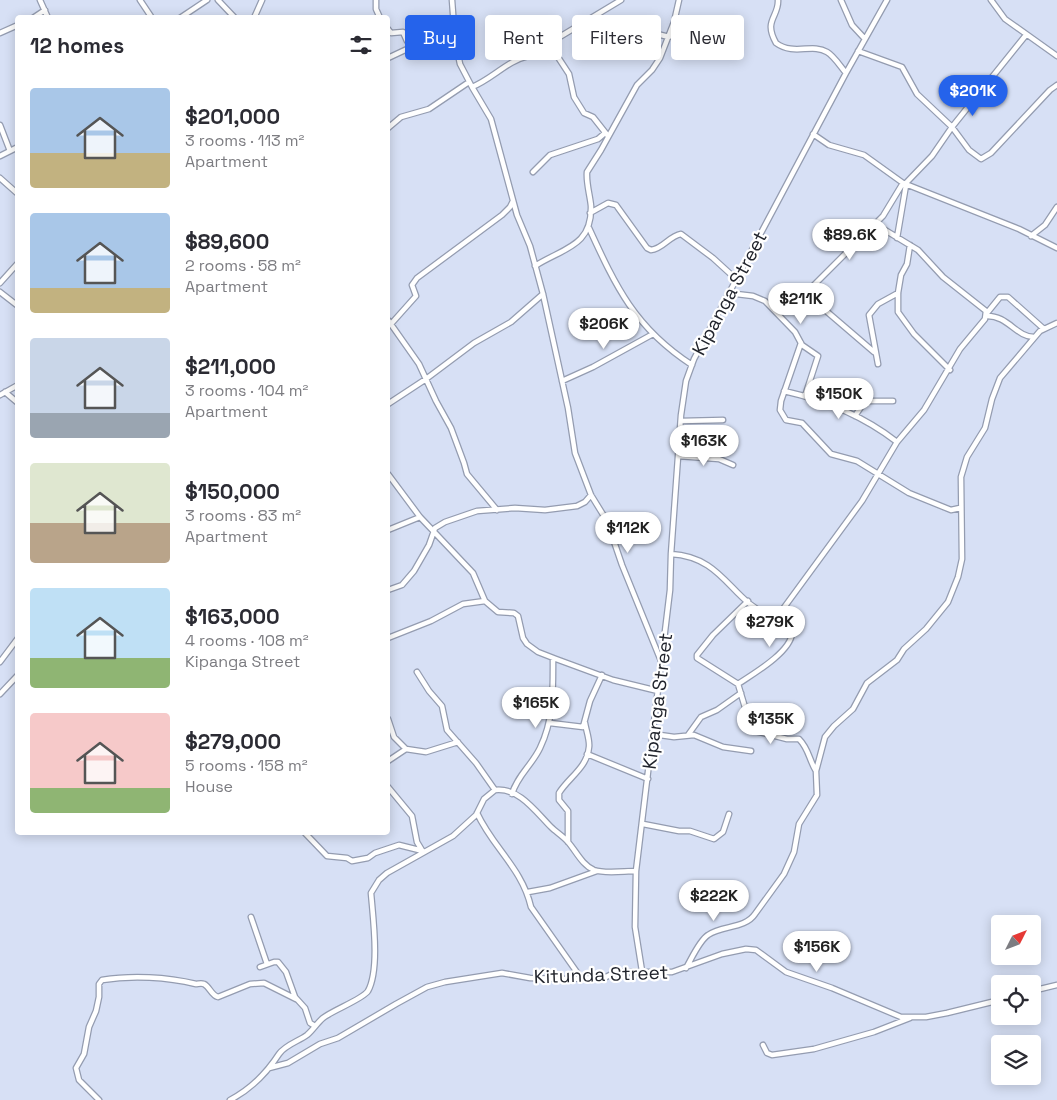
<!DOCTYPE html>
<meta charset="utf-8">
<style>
body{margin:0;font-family:"Space Grotesk",sans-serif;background:#f2f2f3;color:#2b2b33;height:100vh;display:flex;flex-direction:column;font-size:19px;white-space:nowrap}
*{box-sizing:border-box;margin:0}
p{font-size:16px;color:#7c7c81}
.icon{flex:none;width:28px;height:28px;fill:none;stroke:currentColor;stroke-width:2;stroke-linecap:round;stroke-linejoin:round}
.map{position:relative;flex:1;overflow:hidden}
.panel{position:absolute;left:15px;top:15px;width:375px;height:820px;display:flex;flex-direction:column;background:#fff;border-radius:5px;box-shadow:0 2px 12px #0003}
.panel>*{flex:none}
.top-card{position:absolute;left:405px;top:15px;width:475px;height:45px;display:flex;gap:10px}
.needle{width:32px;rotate:48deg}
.buttons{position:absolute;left:991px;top:915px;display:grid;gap:10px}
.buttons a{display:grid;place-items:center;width:50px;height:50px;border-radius:5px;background:#fff;box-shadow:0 2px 12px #0003;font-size:25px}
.price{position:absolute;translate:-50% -42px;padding:0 11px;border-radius:18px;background:#fff;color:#222;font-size:16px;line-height:32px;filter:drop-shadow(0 1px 2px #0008)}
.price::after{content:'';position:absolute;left:50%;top:30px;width:15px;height:11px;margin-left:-8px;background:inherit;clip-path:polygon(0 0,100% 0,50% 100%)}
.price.active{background:#2563eb;color:#fff}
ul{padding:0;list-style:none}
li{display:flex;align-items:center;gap:15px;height:125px;padding:0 15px}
li span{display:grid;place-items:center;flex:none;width:140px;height:100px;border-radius:5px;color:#555}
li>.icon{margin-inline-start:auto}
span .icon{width:60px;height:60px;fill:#fffc;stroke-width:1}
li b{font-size:21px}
h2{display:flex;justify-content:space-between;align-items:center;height:60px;padding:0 15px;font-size:21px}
.pill{padding:0 18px;border-radius:5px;background:#fff;box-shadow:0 2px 12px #0003;font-size:18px;line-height:45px}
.pill.active{background:#2563eb;color:#fff}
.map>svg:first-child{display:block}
</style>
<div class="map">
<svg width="1057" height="1100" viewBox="0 0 1057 1100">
<rect width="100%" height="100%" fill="#d7e0f5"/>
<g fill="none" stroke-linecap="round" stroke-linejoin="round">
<!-- minor casing -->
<g stroke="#949cb0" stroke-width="7">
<path id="minor" d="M 40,0 L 48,18
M 140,0 L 152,18
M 218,0 L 235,18
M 376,0 L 376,9 L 380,18
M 452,0 L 455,40 L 460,64 L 472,87 L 491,119 L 517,215 L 530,246 L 543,294 L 568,408 L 575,453 L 591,495 L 607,521 L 622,565 L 661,661
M 778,0 C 779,17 763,20 776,43 C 794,56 812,43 827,52 C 834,56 840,66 846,73
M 841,0 L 852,25 L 865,39
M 991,0 L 1005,19 L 1057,56
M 33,18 L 45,10
M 180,18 L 207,0
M 254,18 L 262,0
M 388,29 L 391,33 L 403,32 L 407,41 L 415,45
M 0,33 L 18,25
M 631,35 L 641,30 L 669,37
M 551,41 L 552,48 L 569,74 L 574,97 L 584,113 L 593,117 L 608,136
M 858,51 L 902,67 L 917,94 L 952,127 L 969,150 L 981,159 L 991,153 L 1050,90 L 1057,85
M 388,58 L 454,27
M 472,87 C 492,79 507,61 528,56 L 621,0
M 0,125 L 10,151
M 388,128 L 401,117 L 429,109 L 469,82
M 813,134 L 829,145 L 864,155 L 903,183 L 1019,229 L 1057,248
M 0,156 L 18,147
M 533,172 L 550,155 L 598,139 L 605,133
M 0,178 L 18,194
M 905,184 L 932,156 L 952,127 L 1026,35
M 590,213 L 608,203 L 616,205 L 647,248 L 651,250 C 663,249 669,236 681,234 L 713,258 L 736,279
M 589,228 C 616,287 635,328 692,365
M 1031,236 L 1045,225 L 1057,207
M 897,238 L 906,185
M 910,245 L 907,264 L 901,275 L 898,293 L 898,312 L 914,334 L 950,370
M 535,266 C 563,248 592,247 591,206 C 590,195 586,183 587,172 L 601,150 L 637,85 L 652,70 L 660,58 L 674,22 L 679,0
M 0,283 L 18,263
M 0,292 L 18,306
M 804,292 L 874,352
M 728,293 L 753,296 L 765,301 L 795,332 L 802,345 L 818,356 L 805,396
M 771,307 L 810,289 L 883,216 L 903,183
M 987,313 L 1000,297 L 1008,297 L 1044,329
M 986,316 C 1008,315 1016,337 1034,337
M 388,320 L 419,364 L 436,401 L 451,428 L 464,463 L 467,474 L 497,510
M 391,324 L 416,296 L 412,285 L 417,278 L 502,215 L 510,207 L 513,201
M 801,343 L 781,401 L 780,410 L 786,420 L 802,423 L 831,454 L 857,461 L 909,493 L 951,510 L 960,508
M 878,364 L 869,315 L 878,304 L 898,293
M 562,381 L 593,367 L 653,334
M 784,391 C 824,400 865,417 897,442
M 5,392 L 18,403
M 0,395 L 18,385
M 388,404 L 426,379 L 474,343 L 511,322 L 543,294
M 855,416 L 865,401 L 893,401
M 681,421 L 723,420
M 678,456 L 719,459 L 733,465
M 388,474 L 420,517 L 473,573 L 485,601 L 498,612 L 514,613 L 518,616 L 523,638 L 527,644 L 538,652 L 556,659 L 613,680 L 658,691
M 388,530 L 420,517
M 671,554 C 725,557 731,603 772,616 L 780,613 L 862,501 L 897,442 L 924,410 L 960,349 L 985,319 L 986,311 L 943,277 L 918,250 L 875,224
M 388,590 L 402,585 L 414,571 L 429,545 L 435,528 L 445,522 L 477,511 L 515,508 L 545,510 L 577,506 L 585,502 L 591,495
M 748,601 L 713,635 L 697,655 L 697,658 L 738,684 L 750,724 L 755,731 L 787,739 L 799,739 C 809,749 809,760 816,771
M 388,638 L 431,621 L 463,604 L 485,601
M 0,662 L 18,638
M 417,672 L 429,691 L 442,706 L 447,730 L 476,763 L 495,790
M 738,684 C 753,674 791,652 792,633 L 781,619 L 781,611
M 0,694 L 18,675
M 388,719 L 394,737 L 406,749
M 550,723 L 583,727 L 590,701 L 602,675
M 653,734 L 674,737 L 694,735 L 723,747 L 751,751
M 688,735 L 701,717 L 717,710 L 741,693
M 587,754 L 648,779
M 388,761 L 406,749 L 426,752 L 458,742
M 388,787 L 412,816 L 417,842 L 423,852
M 512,794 C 517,776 532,765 540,748 C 554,719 553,690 553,658
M 477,813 C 493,848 522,868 531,907 L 581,978
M 643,824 L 679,831 L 690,831 L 714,839 L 723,832 L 729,814
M 304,832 L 327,856 L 347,858 L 352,861 L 368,858 L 375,853 L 399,845 L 423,851
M 568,842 L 568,811 L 559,800 L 559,793 C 569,777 587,768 589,747 C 590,740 586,730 585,723
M 528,892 L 550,888 L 597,871
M 251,917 L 267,964
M 260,967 L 274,962 L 278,962 L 286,972 L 295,997 L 305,1008 L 310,1023 L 315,1026
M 686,968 C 692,958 699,941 708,935 C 722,925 745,929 755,914 L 784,874 L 794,852 L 799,824 L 817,795 L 816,771 L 825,737 L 834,726 L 853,709 L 867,683 L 897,660 L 904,649 L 926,629 L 948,602 L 958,577 L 962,559 L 961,477 L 967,457 L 985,428 L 992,399 L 1000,378 L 1040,331 L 1057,323
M 642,971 L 635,927 L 636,871 L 670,590 L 671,554 L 681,415 L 686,381 L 694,359 L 846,73 L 887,0
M 1032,991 L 1057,985
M 763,1045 L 767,1053 L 772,1055 L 814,1049 L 874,1032 L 910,1018
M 269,1068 L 288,1063 L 320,1044 L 338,1038 L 396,1004 L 427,987 L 445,982 L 502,973 L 530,978 L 563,979 L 604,978 L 616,972 L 672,972 L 722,954 L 746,949 L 756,950 L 786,972 L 832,988 L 901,1017 L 926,1017 L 947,1013 L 1000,1000
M 99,1100 L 79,1080 L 76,1068 L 84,1054 L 89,1027 L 96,1011 L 99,997 L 99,984 L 102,980 C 132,975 167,977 196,984 C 198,984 201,983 204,984 C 210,987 211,995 218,997 L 250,984 L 264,983 L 296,999
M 230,1100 C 251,1089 266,1074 279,1054 C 285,1045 299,1041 307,1035 C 313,1030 317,1023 323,1018 C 333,1010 363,999 368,991 C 380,969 373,918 371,893 L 379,880 L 387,873 L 453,836 L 476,815 L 484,799 L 495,790 C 519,787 536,812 551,827 C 556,832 563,836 568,842 C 576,851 582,865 594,870 C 605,874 624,871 636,871"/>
</g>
<!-- minor -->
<use href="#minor" stroke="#fff" stroke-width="4.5"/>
</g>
<g text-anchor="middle" stroke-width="4.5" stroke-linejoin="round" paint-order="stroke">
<!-- street labels -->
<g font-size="19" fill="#22252d" stroke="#fff">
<text transform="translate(729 293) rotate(-62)" y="7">Kipanga Street</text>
<text transform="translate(657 701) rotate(-83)" y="7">Kipanga Street</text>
<text transform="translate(601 974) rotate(-2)" y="7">Kitunda Street</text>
</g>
</g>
</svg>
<div class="buttons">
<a><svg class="needle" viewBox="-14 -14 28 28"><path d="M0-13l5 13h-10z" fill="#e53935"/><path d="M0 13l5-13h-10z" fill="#7c7c81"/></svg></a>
<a><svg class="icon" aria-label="locate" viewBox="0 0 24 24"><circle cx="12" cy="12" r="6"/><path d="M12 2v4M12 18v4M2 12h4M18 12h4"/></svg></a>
<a><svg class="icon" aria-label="layers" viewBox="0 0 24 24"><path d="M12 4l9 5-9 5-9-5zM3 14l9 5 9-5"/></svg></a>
</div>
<b class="price active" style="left:973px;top:117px">$201K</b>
<b class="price" style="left:850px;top:261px">$89.6K</b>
<b class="price" style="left:801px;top:325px">$211K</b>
<b class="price" style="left:604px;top:350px">$206K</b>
<b class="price" style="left:839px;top:420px">$150K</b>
<b class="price" style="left:704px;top:467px">$163K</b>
<b class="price" style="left:628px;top:554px">$112K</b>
<b class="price" style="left:770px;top:648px">$279K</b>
<b class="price" style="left:536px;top:729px">$165K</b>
<b class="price" style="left:771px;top:745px">$135K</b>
<b class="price" style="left:714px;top:922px">$222K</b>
<b class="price" style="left:817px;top:973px">$156K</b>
<div class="top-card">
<a class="pill active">Buy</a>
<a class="pill">Rent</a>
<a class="pill">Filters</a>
<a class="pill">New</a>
</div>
<section class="panel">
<h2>12 homes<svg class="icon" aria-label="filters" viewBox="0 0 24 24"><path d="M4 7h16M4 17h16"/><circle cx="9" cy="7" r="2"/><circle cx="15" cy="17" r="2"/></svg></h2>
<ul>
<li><span style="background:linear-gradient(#a9c7e8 65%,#c2b280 0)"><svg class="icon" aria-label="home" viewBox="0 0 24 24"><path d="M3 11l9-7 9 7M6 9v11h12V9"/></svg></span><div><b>$201,000</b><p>3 rooms · 113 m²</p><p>Apartment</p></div></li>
<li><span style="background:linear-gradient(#a9c7e8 75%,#c2b280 0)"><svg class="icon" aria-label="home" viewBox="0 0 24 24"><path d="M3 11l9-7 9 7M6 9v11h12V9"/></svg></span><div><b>$89,600</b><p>2 rooms · 58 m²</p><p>Apartment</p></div></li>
<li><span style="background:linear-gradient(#c9d6e8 75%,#9aa5b1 0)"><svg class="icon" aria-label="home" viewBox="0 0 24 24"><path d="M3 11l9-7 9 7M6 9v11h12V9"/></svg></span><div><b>$211,000</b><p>3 rooms · 104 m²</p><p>Apartment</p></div></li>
<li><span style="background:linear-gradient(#dfe7d0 60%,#b9a48a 0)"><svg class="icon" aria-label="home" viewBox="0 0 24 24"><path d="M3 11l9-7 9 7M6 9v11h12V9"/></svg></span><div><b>$150,000</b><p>3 rooms · 83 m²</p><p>Apartment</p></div></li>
<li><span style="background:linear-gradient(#bfe0f5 70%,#8fb573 0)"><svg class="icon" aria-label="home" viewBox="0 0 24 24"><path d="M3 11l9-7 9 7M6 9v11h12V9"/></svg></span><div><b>$163,000</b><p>4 rooms · 108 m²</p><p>Kipanga Street</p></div></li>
<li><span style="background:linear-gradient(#f6c9c9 75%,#8fb573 0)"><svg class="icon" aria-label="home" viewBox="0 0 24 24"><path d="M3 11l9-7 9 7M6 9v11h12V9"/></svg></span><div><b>$279,000</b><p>5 rooms · 158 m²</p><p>House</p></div></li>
</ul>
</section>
</div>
